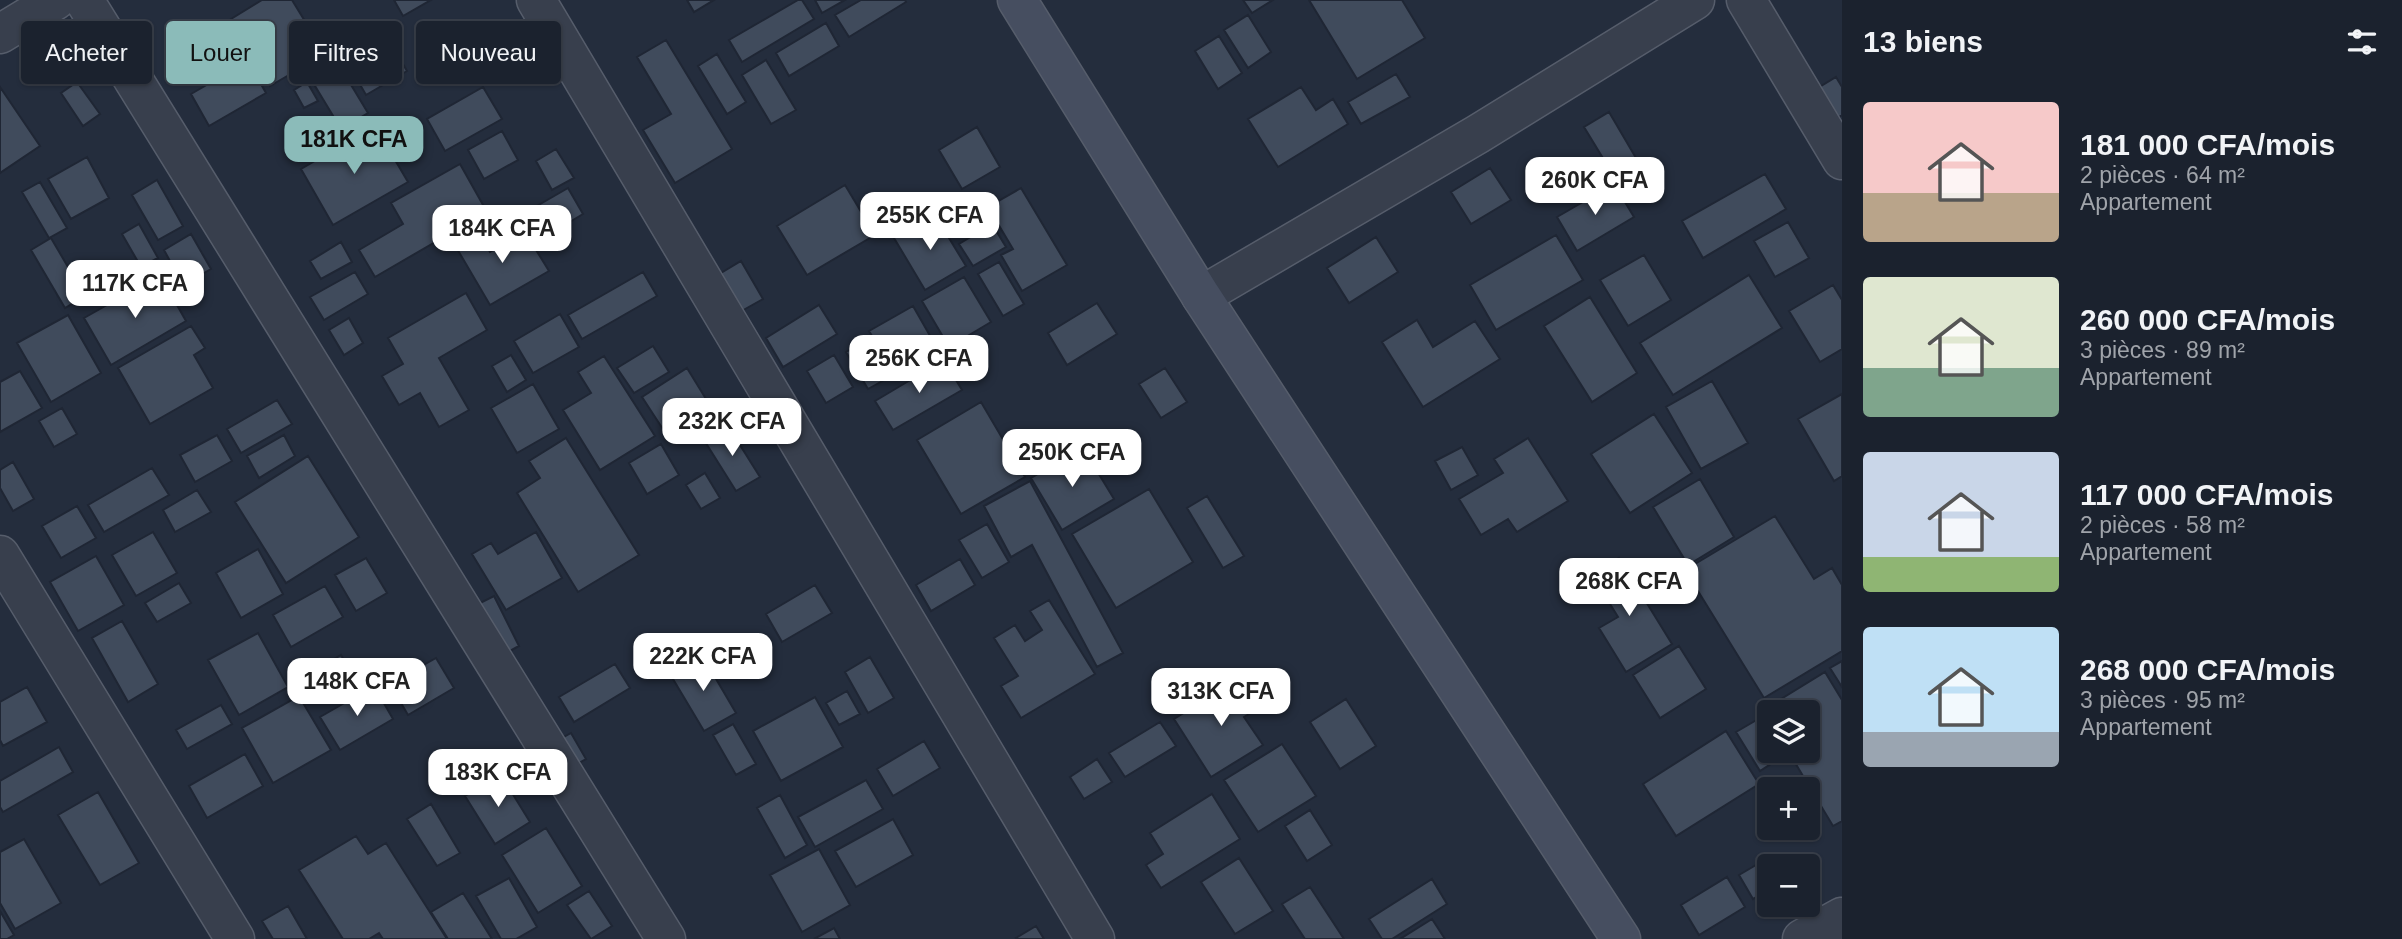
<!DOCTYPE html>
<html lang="fr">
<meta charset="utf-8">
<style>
body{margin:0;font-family:Arial,sans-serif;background:#242a36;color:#f1f3f6;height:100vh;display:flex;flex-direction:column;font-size:26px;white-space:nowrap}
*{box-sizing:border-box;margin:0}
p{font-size:23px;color:#a0a4aa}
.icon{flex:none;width:38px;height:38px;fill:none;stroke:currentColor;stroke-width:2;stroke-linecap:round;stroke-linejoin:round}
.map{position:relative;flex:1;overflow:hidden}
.drawer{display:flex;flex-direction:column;background:#1b222e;width:560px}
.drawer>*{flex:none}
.hud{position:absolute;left:21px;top:21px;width:665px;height:63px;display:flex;gap:14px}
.buttons{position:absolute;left:1757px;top:700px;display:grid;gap:14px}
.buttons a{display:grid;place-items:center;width:63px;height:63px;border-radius:7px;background:#1b222e;box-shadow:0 2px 5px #0004,0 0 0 2px #393f4a;font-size:35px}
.price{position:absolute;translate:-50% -60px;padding:0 16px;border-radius:14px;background:#fff;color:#222;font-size:23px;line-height:46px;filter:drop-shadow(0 2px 4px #0008)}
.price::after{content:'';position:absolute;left:50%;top:42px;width:21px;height:16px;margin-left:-10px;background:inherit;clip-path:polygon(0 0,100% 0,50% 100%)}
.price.on{background:#8bbbb9;color:#111}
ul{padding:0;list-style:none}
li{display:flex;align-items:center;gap:21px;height:175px;padding:0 21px}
li span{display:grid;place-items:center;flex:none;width:196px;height:140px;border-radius:7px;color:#555}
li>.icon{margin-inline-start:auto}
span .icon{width:84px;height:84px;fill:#fffc;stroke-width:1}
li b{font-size:30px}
h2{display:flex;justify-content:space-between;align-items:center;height:84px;padding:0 21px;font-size:30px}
.chip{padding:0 24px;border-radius:7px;background:#1b222e;box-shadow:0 2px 5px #0004,0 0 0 2px #393f4a;font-size:24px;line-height:63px}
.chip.on{background:#8bbbb9;color:#111}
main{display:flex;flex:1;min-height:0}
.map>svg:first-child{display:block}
</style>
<main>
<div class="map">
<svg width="1842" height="939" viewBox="0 0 1842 939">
<rect width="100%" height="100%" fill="#242d3d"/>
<!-- building -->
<path fill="#404b5c" stroke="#1f2634" stroke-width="2" d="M 262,0 L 292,0 L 325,54 L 270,86 L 231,19 Z
M 394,0 L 431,0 L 403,16 Z
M 687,0 L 714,0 L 694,12 Z
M 798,0 L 802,0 L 814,19 L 742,62 L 729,40 Z
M 815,0 L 845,0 L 822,13 Z
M 861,0 L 905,0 L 906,2 L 849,37 L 835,15 Z
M 1243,0 L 1273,0 L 1252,13 Z
M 1309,0 L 1402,0 L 1425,38 L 1357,79 Z
M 1248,15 L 1271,52 L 1248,68 L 1224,30 Z
M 826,23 L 839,46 L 789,76 L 776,53 Z
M 216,25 L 233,54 L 209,68 L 192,38 Z
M 1219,36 L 1242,73 L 1218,89 L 1195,51 Z
M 387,37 L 407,71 L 366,95 L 346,60 Z
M 666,40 L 732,149 L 675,183 L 643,130 L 671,114 L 637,57 Z
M 458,47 L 469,67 L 442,83 L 431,63 Z
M 717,54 L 746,102 L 727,114 L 698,66 Z
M 336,60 L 368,113 L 341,129 L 309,76 Z
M 766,60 L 796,110 L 771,124 L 742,75 Z
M 248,61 L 266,93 L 209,126 L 191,94 Z
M 1396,74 L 1410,97 L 1361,124 L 1348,102 Z
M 1836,77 L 1842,87 L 1842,115 L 1832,122 L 1813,91 Z
M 77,82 L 100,114 L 83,126 L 61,93 Z
M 307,82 L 318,101 L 304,108 L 294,90 Z
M 0,87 L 40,146 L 0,173 Z
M 483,87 L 502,119 L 445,151 L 427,119 Z
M 1301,87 L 1316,110 L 1333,99 L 1348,124 L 1278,167 L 1248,119 Z
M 1609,112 L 1636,158 L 1612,173 L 1584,127 Z
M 375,126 L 408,182 L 333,225 L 301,169 Z
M 977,127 L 1000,167 L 962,189 L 939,150 Z
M 502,131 L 518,160 L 484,179 L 468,150 Z
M 556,149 L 574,178 L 552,190 L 536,161 Z
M 87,157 L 109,198 L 71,219 L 48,179 Z
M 460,164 L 487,212 L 375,277 L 359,250 L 403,224 L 391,203 Z
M 1490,168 L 1511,200 L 1471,224 L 1451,192 Z
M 1765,174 L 1786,209 L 1703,258 L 1682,221 Z
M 157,180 L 183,226 L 158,240 L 132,195 Z
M 40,182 L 67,228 L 49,238 L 22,192 Z
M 1614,184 L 1634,217 L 1577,251 L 1557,217 Z
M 845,185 L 875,235 L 807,275 L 777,226 Z
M 568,188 L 583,214 L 538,241 L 523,214 Z
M 1021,188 L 1067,265 L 1022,291 L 1001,255 L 1013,249 L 988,207 Z
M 935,215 L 966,266 L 925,290 L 894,238 Z
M 1788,222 L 1809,258 L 1775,277 L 1754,241 Z
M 139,224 L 158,258 L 141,267 L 122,234 Z
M 992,224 L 1006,247 L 973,266 L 959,244 Z
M 525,232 L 549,271 L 490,305 L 456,247 L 479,233 L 490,252 Z
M 191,234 L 211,269 L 183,285 L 164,250 Z
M 1556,235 L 1583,280 L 1496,330 L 1470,285 Z
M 1376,237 L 1398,272 L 1349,303 L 1327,268 Z
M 51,238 L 85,296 L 65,308 L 31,250 Z
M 341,242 L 352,262 L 321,279 L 310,261 Z
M 1644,255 L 1671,300 L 1628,326 L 1600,280 Z
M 741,261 L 763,299 L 738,313 L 716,276 Z
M 999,262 L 1024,304 L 1003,316 L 978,274 Z
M 355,272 L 368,294 L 324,320 L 310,297 Z
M 643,272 L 657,296 L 582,339 L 568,315 Z
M 160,275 L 186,321 L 111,365 L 84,318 Z
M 1749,275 L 1782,328 L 1673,395 L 1640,343 Z
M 964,277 L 991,322 L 949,347 L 922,301 Z
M 1833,285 L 1842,300 L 1842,349 L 1820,362 L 1789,311 Z
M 466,293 L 487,330 L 439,358 L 469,410 L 439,427 L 420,393 L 399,405 L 382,376 L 403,364 L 388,338 Z
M 1590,297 L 1637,373 L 1592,402 L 1544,326 Z
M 1097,303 L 1117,334 L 1067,365 L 1048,333 Z
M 819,305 L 837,334 L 783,367 L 766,338 Z
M 913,306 L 941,355 L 898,380 L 869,331 Z
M 560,314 L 579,347 L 533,373 L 514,341 Z
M 68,315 L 101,373 L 51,402 L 17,343 Z
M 349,318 L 363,343 L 344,355 L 329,330 Z
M 1417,320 L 1433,347 L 1475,321 L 1500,359 L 1423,407 L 1382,342 Z
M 191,326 L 205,348 L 194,355 L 213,388 L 150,424 L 118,368 Z
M 864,342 L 886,379 L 868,389 L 846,352 Z
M 653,346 L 669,372 L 634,393 L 617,368 Z
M 511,355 L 526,380 L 507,392 L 492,366 Z
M 834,355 L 853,387 L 826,403 L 807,371 Z
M 604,356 L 655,436 L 600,470 L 563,410 L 591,393 L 578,372 Z
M 944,360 L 962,390 L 893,430 L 875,401 Z
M 687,368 L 714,412 L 670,440 L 642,397 Z
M 1165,368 L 1187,402 L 1161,418 L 1139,384 Z
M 20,371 L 42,408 L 0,432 L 0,382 Z
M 1712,381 L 1748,443 L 1701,469 L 1666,407 Z
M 533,384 L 559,429 L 517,453 L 491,408 Z
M 1842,394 L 1842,476 L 1834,481 L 1798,419 Z
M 277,400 L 292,424 L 241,453 L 227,429 Z
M 981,402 L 1025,477 L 961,514 L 917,440 Z
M 62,408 L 77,434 L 54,447 L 39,421 Z
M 1654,414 L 1692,473 L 1630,513 L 1591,454 Z
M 728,426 L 760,477 L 736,491 L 704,440 Z
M 217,435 L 232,461 L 195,482 L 180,455 Z
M 284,435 L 295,456 L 259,478 L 247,456 Z
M 566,438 L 639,555 L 578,592 L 517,493 L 540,478 L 529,461 Z
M 1528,438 L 1568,501 L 1517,532 L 1508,519 L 1481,535 L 1459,499 L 1503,473 L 1494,459 Z
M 661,444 L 679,475 L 647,494 L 629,463 Z
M 1462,447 L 1478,475 L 1451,490 L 1435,461 Z
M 1083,448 L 1114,499 L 1062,530 L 1031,478 Z
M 308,456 L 359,537 L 286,583 L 235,502 Z
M 13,462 L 34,499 L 13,511 L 0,488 L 0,470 Z
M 152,468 L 169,495 L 104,532 L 88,505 Z
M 705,473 L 720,498 L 701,509 L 686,485 Z
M 1700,479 L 1734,537 L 1688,565 L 1653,507 Z
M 1030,481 L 1123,653 L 1097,667 L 1032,545 L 1011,557 L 984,506 Z
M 1149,489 L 1193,562 L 1116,608 L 1072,534 Z
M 197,490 L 211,512 L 175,532 L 163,510 Z
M 1207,496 L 1244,556 L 1223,568 L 1187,508 Z
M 77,506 L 96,538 L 61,558 L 42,526 Z
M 1775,516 L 1814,579 L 1832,568 L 1842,585 L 1842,651 L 1764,698 L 1685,570 Z
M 987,524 L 1009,562 L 982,578 L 959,540 Z
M 153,532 L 177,573 L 136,596 L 112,555 Z
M 536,532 L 562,578 L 506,610 L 472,554 L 491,543 L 498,554 Z
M 258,549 L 283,594 L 241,618 L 216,573 Z
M 96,556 L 124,605 L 78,631 L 50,582 Z
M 366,558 L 387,593 L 356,611 L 335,575 Z
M 1619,558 L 1672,644 L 1626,672 L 1599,628 L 1618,617 L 1592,575 Z
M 960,559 L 975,585 L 931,611 L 916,585 Z
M 179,583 L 191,603 L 157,622 L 145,603 Z
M 815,585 L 832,613 L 782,642 L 766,614 Z
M 325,586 L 343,617 L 291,647 L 273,615 Z
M 494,596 L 519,646 L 497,658 L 472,607 Z
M 1049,600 L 1095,674 L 1021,718 L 1001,686 L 1018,676 L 994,638 L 1015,625 L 1025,641 L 1042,630 L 1030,611 Z
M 122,621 L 158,684 L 128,702 L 92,638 Z
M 258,633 L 288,687 L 239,715 L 208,660 Z
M 1679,646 L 1706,689 L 1660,718 L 1633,675 Z
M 341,655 L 357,683 L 322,703 L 307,676 Z
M 702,655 L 736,713 L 704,731 L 670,674 Z
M 870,657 L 894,698 L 868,713 L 845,672 Z
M 436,658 L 454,688 L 408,715 L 390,684 Z
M 1842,661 L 1842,687 L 1830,668 Z
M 615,664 L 630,688 L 574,722 L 559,697 Z
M 1825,672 L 1842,700 L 1842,821 L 1833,826 L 1788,751 L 1808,751 L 1808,712 L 1769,712 L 1769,720 L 1763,710 Z
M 1240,678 L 1259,708 L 1244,717 L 1263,745 L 1211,777 L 1174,719 Z
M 374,686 L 393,719 L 340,750 L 320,717 Z
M 27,687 L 47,722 L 3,746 L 0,740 L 0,702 Z
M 847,691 L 860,714 L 839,725 L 826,703 Z
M 299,696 L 331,750 L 273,783 L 242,728 Z
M 815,697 L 843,747 L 781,781 L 753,731 Z
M 1346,699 L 1376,746 L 1340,769 L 1310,722 Z
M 221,705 L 232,724 L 187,749 L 176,730 Z
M 1760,718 L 1769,733 L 1769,751 L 1780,751 L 1783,756 L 1760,771 L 1736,732 Z
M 1160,722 L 1176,746 L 1125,777 L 1109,753 Z
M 733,724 L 756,764 L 736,775 L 713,735 Z
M 1726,731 L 1759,784 L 1676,836 L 1643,784 Z
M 571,733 L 586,759 L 570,768 L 555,742 Z
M 924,741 L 940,768 L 893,796 L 877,769 Z
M 1282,744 L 1316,796 L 1258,832 L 1224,780 Z
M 59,747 L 73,772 L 3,812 L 0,807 L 0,781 Z
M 245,754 L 263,786 L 207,818 L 189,786 Z
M 1097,759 L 1112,782 L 1084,799 L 1070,777 Z
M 501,775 L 530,822 L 495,844 L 465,796 Z
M 866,780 L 883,809 L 815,847 L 798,817 Z
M 98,792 L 139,863 L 100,885 L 58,815 Z
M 1212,794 L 1240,839 L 1161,888 L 1146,865 L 1163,854 L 1150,833 Z
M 780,795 L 807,845 L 785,858 L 757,808 Z
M 431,804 L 460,853 L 437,866 L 407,819 Z
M 1310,810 L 1332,845 L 1307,861 L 1285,826 Z
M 893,819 L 913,855 L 856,887 L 835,851 Z
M 546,828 L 582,886 L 538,913 L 502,855 Z
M 356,836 L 368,854 L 386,843 L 447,939 L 383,939 L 379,933 L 369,939 L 343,939 L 299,870 Z
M 24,839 L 61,903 L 15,929 L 0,903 L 0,852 Z
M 819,849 L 850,905 L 802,932 L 770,875 Z
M 1773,855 L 1780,866 L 1769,866 L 1769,889 L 1753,899 L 1739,875 Z
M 1239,858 L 1273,911 L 1235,934 L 1201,882 Z
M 1727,877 L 1745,907 L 1699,935 L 1681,905 Z
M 509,878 L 537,927 L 516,939 L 501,939 L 476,896 Z
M 1432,879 L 1447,904 L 1392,939 L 1382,939 L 1369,919 Z
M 1310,887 L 1344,939 L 1305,939 L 1282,904 Z
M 589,891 L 612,926 L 591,939 L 567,905 Z
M 463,893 L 492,939 L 448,939 L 431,912 Z
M 288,906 L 307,939 L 273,939 L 262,921 Z
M 0,911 L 14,935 L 7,939 L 0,939 Z
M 1432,919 L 1445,939 L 1400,939 Z
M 1036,926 L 1044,939 L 1017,939 L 1016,938 Z
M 834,928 L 840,939 L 814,939 Z"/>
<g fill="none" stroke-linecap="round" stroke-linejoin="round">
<!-- street casing -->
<g stroke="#565d6b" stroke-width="41">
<path id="street" d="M 84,0 L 666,939
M 536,0 L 1095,939
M 1746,0 L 1842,160
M 0,34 L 56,0
M 1201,296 L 1478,134 L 1695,0
M 0,555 L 235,939
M 1802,939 L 1842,917"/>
</g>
<!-- secondary casing -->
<g stroke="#565d6b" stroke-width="41">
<path id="secondary" d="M 1017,0 L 1201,296 L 1621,939"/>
</g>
<!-- street -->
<use href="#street" stroke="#383f4d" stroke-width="38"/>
<!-- secondary -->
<use href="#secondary" stroke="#464e60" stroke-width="38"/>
</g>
</svg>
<div class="buttons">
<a><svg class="icon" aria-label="layers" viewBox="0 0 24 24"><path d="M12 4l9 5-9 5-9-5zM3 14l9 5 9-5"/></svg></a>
<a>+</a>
<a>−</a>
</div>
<b class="price on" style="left:354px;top:176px">181K CFA</b>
<b class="price" style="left:1595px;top:217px">260K CFA</b>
<b class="price" style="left:930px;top:252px">255K CFA</b>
<b class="price" style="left:502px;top:265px">184K CFA</b>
<b class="price" style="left:135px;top:320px">117K CFA</b>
<b class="price" style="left:919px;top:395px">256K CFA</b>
<b class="price" style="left:732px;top:458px">232K CFA</b>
<b class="price" style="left:1072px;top:489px">250K CFA</b>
<b class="price" style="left:1629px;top:618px">268K CFA</b>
<b class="price" style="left:703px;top:693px">222K CFA</b>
<b class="price" style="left:357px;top:718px">148K CFA</b>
<b class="price" style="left:1221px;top:728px">313K CFA</b>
<b class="price" style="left:498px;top:809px">183K CFA</b>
<div class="hud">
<a class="chip">Acheter</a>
<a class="chip on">Louer</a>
<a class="chip">Filtres</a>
<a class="chip">Nouveau</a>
</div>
</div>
<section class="drawer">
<h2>13 biens<svg class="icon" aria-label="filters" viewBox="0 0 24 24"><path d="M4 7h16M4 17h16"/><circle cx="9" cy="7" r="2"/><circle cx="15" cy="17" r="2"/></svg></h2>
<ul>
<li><span style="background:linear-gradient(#f6c9c9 65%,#b9a48a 0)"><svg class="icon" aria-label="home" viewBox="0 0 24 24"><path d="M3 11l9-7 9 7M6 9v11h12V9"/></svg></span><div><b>181 000 CFA/mois</b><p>2 pièces · 64 m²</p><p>Appartement</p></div></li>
<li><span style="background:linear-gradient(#dfe7d0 65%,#7fa58c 0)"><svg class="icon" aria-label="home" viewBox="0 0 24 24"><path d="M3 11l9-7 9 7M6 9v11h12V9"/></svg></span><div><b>260 000 CFA/mois</b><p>3 pièces · 89 m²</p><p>Appartement</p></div></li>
<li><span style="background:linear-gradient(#c9d6e8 75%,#8fb573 0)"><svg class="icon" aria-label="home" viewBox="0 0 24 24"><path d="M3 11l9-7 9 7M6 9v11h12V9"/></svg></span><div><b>117 000 CFA/mois</b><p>2 pièces · 58 m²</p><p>Appartement</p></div></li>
<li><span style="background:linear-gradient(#bfe0f5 75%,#9aa5b1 0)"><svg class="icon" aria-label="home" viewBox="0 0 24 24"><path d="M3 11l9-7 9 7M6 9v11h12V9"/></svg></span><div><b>268 000 CFA/mois</b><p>3 pièces · 95 m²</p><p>Appartement</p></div></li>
</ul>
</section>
</main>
